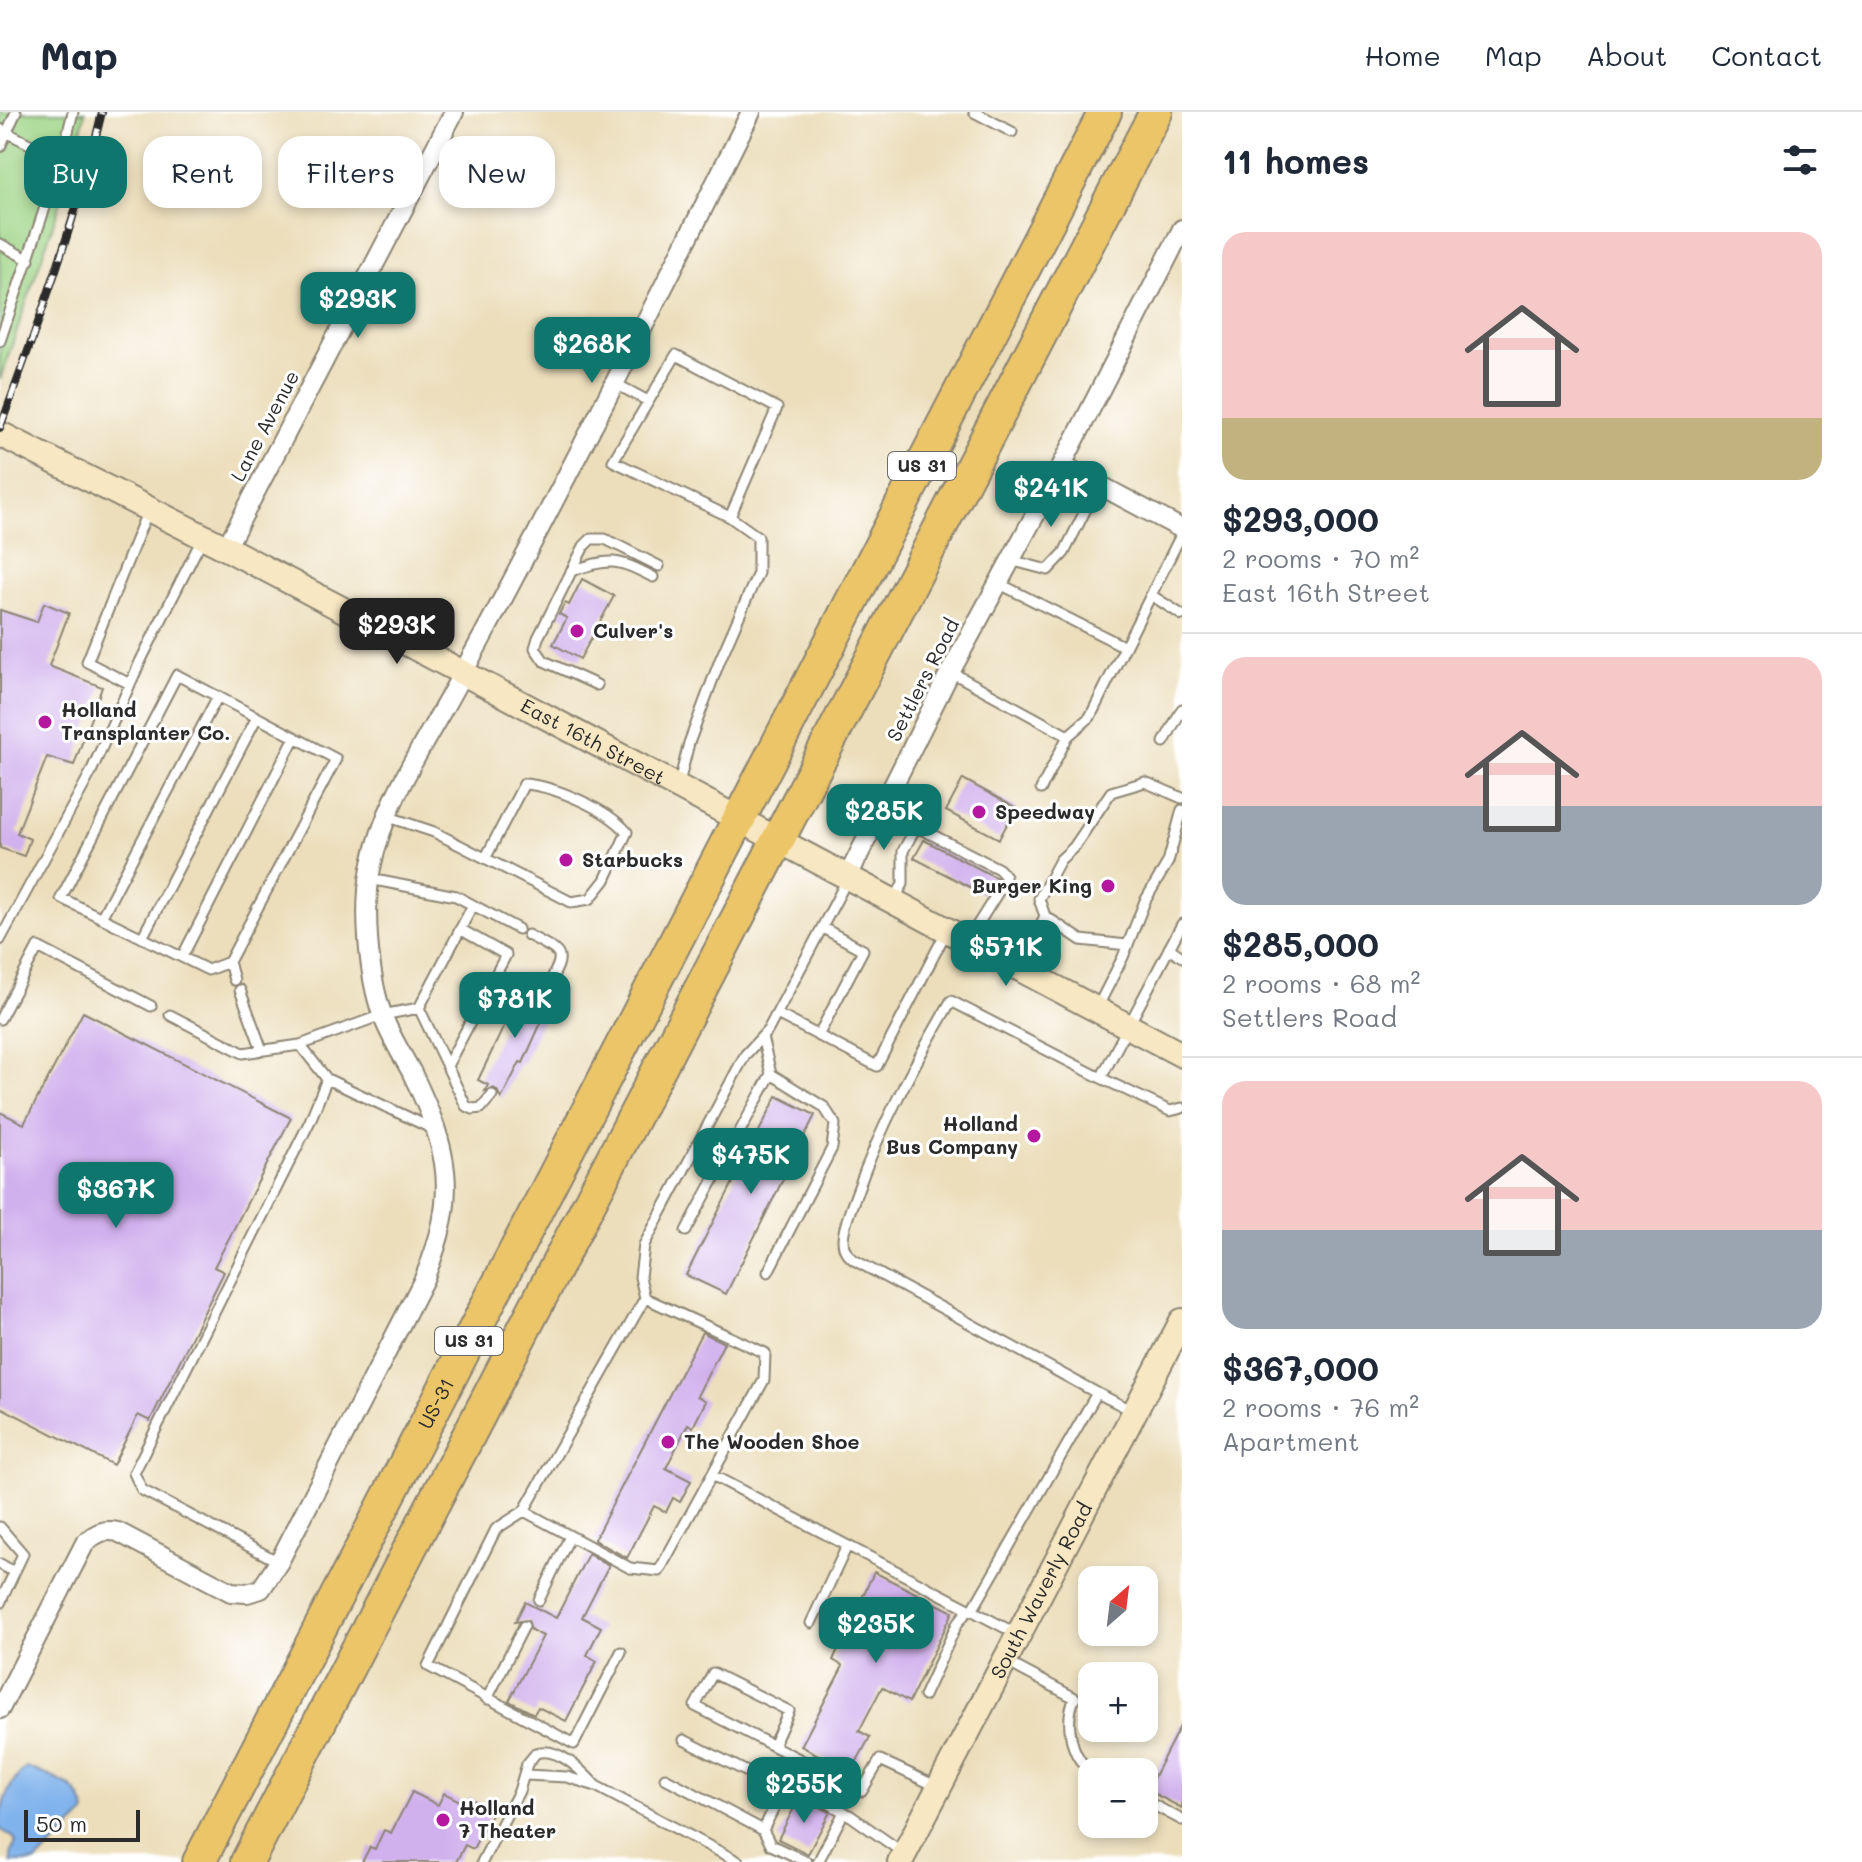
<!DOCTYPE html>
<meta charset="utf-8">
<style>
body{margin:0;font-family:Mali,sans-serif;background:#f6f6f7;color:#1f2937;height:100vh;display:flex;flex-direction:column;font-size:30px;white-space:nowrap}
*{box-sizing:border-box;margin:0}
p{font-size:26px;color:#747a83}
.icon{flex:none;width:44px;height:44px;fill:none;stroke:currentColor;stroke-width:2;stroke-linecap:round;stroke-linejoin:round}
.map{position:relative;flex:1;overflow:hidden}
.details{display:flex;flex-direction:column;background:#fff;width:680px}
.details>*{flex:none}
.guide{position:absolute;left:24px;top:24px;width:760px;height:72px;display:flex;gap:16px}
.needle{width:52px;rotate:28deg}
.tools{position:absolute;left:1078px;top:1454px;display:grid;gap:16px}
.tools a{display:grid;place-items:center;width:80px;height:80px;border-radius:16px;background:#fff;box-shadow:0 4px 12px #0003;font-size:40px}
.scale{position:absolute;left:24px;bottom:20px;width:116px;box-sizing:border-box;padding-left:8px;border:4px solid #2b2b2b;border-top:0;font-size:22px;line-height:28px;white-space:nowrap;color:#2b2b2b;-webkit-text-stroke:6px #fff;paint-order:stroke}
.price{position:absolute;translate:-50% -68px;padding:0 18px;border-radius:16px;background:#0f766e;color:#fff;font-size:26px;line-height:52px;filter:drop-shadow(0 2px 4px #0008)}
.price::after{content:'';position:absolute;left:50%;top:48px;width:24px;height:18px;margin-left:-12px;background:inherit;clip-path:polygon(0 0,100% 0,50% 100%)}
.price.current{background:#222;color:#fff}
ul{padding:0;list-style:none}
li{display:grid;align-content:center;gap:16px;height:424px;padding:0 40px}
li+li{border-top:2px solid #e0e1e3}
li span{display:grid;place-items:center;height:248px;border-radius:24px;color:#555}
li>.icon{margin-inline-start:auto}
span .icon{width:144px;height:144px;fill:#fffc;stroke-width:1}
li b{font-size:34px}
h2{display:flex;justify-content:space-between;align-items:center;height:96px;padding:0 40px;font-size:34px}
.tag{padding:0 28px;border-radius:24px;background:#fff;box-shadow:0 4px 12px #0003;font-size:28px;line-height:72px}
.tag.current{background:#0f766e;color:#fff}
header{display:flex;align-items:center;gap:48px;box-sizing:border-box;height:112px;padding:0 40px;background:#fff;border-bottom:2px solid #e0e1e3}
header strong{font-size:38px}
nav{display:flex;gap:44px;margin-inline-start:auto;font-size:28px}
main{display:flex;flex:1;min-height:0}
.map>svg:first-child{display:block}
</style>
<header>
<strong>Map</strong>
<nav><a>Home</a><a>Map</a><a>About</a><a>Contact</a></nav>
</header>
<main>
<div class="map">
<svg width="1182" height="1750" viewBox="0 0 1182 1750">
<rect width="100%" height="100%" fill="#fff"/>
<filter id="ink" filterUnits="userSpaceOnUse"><feTurbulence type="fractalNoise" baseFrequency=".0125" numOctaves="2"/><feDisplacementMap in="SourceGraphic" scale="16" xChannelSelector="R" yChannelSelector="G"/><feConvolveMatrix kernelMatrix="1 2 1 2 8 2 1 2 1" color-interpolation-filters="sRGB"/></filter>
<filter id="wash" filterUnits="userSpaceOnUse"><feTurbulence type="fractalNoise" baseFrequency=".006" numOctaves="4" result="noise"/><feDisplacementMap in="SourceGraphic" scale="32" xChannelSelector="R" yChannelSelector="G"/><feGaussianBlur stdDeviation="1.8" result="paint"/><feColorMatrix in="noise" values="0 0 0 0 0 0 0 0 0 0 0 0 0 0 0 0 0 1.4 0 .05"/><feComposite in="paint" operator="in"/></filter>
<g filter="url(#wash)">
<rect width="100%" height="100%" fill="#ecdebb"/>
<!-- green -->
<path fill="#9dd485" stroke="#648058" stroke-width="2" d="M 0,0 L 85,0 L 75,48 L 0,268 Z"/>
<!-- water -->
<path fill="#80b2ec" stroke="#566e8c" stroke-width="2" d="M 26,1655 C 52,1666 80,1670 86,1701 L 36,1750 L 11,1750 L 11,1740 L 16,1731 L 14,1726 L 0,1717 C 0,1692 8,1673 26,1655 Z"/>
<g id="blocks">
<!-- building -->
<path fill="#d0b0ed" d="M 582,467 L 614,484 L 580,547 L 553,532 L 567,506 L 559,502 L 565,491 L 569,493 Z
M 44,491 L 69,501 L 49,554 L 102,575 L 74,653 L 47,645 L 17,721 L 30,727 L 24,744 L 0,736 L 0,498 L 37,510 Z
M 963,667 L 1016,696 L 999,727 L 946,699 Z
M 924,728 L 997,766 L 987,784 L 914,746 Z
M 522,877 L 536,885 L 538,882 L 542,887 L 552,883 L 556,886 L 546,905 L 544,904 L 523,951 L 520,950 L 501,987 L 497,978 L 493,976 L 485,979 L 488,973 L 478,968 Z
M 83,900 L 291,1006 L 214,1155 L 224,1160 L 150,1309 L 138,1303 L 113,1353 L 0,1295 L 0,1000 L 24,1012 Z
M 777,984 L 815,1003 L 726,1182 L 686,1163 Z
M 702,1220 L 724,1231 L 697,1284 L 706,1289 L 693,1315 L 688,1312 L 666,1356 L 691,1369 L 680,1390 L 673,1386 L 666,1400 L 654,1394 L 627,1446 L 594,1428 Z
M 588,1442 L 609,1453 L 582,1505 L 601,1515 L 587,1543 L 597,1549 L 566,1609 L 538,1595 L 534,1602 L 509,1589 L 543,1524 L 531,1518 L 528,1508 L 515,1510 L 525,1490 L 556,1506 Z
M 874,1460 L 953,1500 L 909,1590 L 882,1575 L 859,1619 L 870,1625 L 851,1660 L 801,1634 L 843,1554 L 833,1548 Z
M 1182,1610 L 1182,1696 L 1147,1678 Z
M 412,1680 L 438,1693 L 444,1681 L 466,1692 L 469,1686 L 493,1698 L 473,1737 L 465,1733 L 456,1750 L 362,1750 L 370,1735 L 375,1737 L 384,1718 L 391,1721 Z
M 800,1684 L 830,1700 L 808,1742 L 778,1727 Z"/>
</g>
</g>
<g filter="url(#ink)">
<use href="#blocks" fill-opacity="0" stroke="#8c8473" stroke-width="2"/>
<g fill="none" stroke-linecap="round" stroke-linejoin="round">
<!-- lane casing -->
<g stroke="#8c8473" stroke-width="13">
<path id="lane" d="M 974,0 L 1012,20
M 0,17 L 61,48
M 0,35 L 16,0
M 0,132 L 29,148
M 0,229 L 61,48 L 73,0
M 616,272 L 648,289
M 1010,448 L 1048,458 L 1064,441 L 1098,373
M 571,459 C 611,446 616,446 653,465
M 998,471 L 1125,535
M 1151,483 L 1182,503
M 951,560 L 1068,624
M 130,572 L 87,550 L 148,398
M 597,573 L 544,549 L 535,536 L 538,526 L 584,434 L 591,427 L 605,427 L 659,454
M 1164,630 L 1182,597
M 678,675 L 689,631 L 720,548 L 758,461 L 758,425 L 730,405 L 613,349 L 676,243 L 777,296 L 730,405
M 1041,677 L 1068,624 L 1090,605 L 1182,421
M 882,697 L 999,757 L 1005,764 L 1005,769 L 968,828
M 386,704 L 434,720 L 571,790 L 590,787 L 605,768 L 627,720 C 607,697 555,674 524,672 L 486,745
M 370,767 L 456,784 L 518,817
M 894,788 L 903,772 L 903,739 L 916,715
M 101,806 L 218,584
M 528,823 C 568,844 565,840 545,880
M 142,826 L 257,605
M 0,828 L 90,662 L 140,550 L 203,425
M 1127,833 L 1081,828 L 1045,804 L 1039,787 L 1060,748 L 1074,735 L 1111,680 L 1145,670 L 1182,686
M 1169,836 L 1182,845
M 182,845 L 295,625
M 229,850 L 208,858 L 61,786 L 177,563 L 336,647 L 229,850 L 234,868
M 1020,855 L 1045,804
M 240,878 L 262,938
M 419,896 L 466,994 L 473,997 L 481,996 L 492,983
M 419,896 L 473,793
M 1097,896 L 1123,845 L 1145,789 L 1168,750 L 1182,698
M 777,902 L 877,954 L 946,820
M 170,903 L 243,941 L 300,933
M 0,907 L 38,835 L 151,894
M 818,924 L 863,838 L 823,816
M 762,925 L 771,962 L 824,995 L 835,1012 L 832,1036 L 768,1160
M 447,954 L 506,843 L 460,817
M 1101,966 L 1170,999 L 1182,996
M 327,967 L 433,1017
M 686,1119 L 771,962
M 645,1186 L 524,1399 L 630,1456 L 659,1459 L 764,1268 L 765,1241 L 645,1186 L 640,1165 L 644,1133 L 745,943 L 768,918 L 847,768
M 1097,1281 L 1133,1299
M 712,1363 L 1017,1522
M 524,1399 L 496,1417 L 428,1554 L 574,1632 L 621,1540
M 0,1415 L 23,1442 L 0,1491
M 279,1450 L 142,1378 L 134,1361 L 310,1009 L 327,967 L 300,933 L 382,903 L 419,896
M 0,1452 L 14,1460
M 539,1488 L 570,1424
M 972,1499 L 1097,1281 L 854,1148 C 847,1142 843,1138 843,1127 C 844,1112 852,1094 857,1080 C 881,1013 915,951 951,889 L 1101,966 L 1182,812
M 811,1511 L 847,1434
M 1005,1549 L 1075,1586 C 1066,1603 1069,1632 1080,1648 C 1083,1653 1090,1657 1095,1660
M 924,1584 L 957,1512 L 969,1497
M 487,1587 L 524,1514
M 684,1628 L 783,1678
M 773,1634 L 789,1599 L 713,1561 L 695,1594 L 862,1679 L 880,1648 L 936,1674
M 525,1663 L 567,1665 L 596,1674 L 739,1750
M 665,1666 L 763,1718
M 1144,1688 L 1182,1708
M 482,1750 L 519,1679 L 527,1652 L 536,1641 C 557,1634 580,1657 594,1672
M 807,1750 L 771,1733 L 763,1718 L 788,1668 L 851,1704 L 902,1740
M 818,1750 L 844,1700"/>
</g>
<!-- street casing -->
<g stroke="#8c8473" stroke-width="22">
<path id="street" d="M 1062,353 L 1182,417
M 226,436 L 454,0
M 848,764 L 947,566 L 1062,353 L 1182,117
M 0,1597 L 85,1431 C 96,1421 103,1417 118,1420 L 231,1480 L 247,1481 L 261,1477 L 279,1450 L 424,1167 C 459,1083 450,1039 411,959 C 401,941 389,922 382,902 C 368,862 363,797 371,756 C 382,701 411,653 439,604 C 460,567 480,529 500,492 C 586,329 669,165 751,0"/>
</g>
<!-- secondary casing -->
<g stroke="#8c8473" stroke-width="28">
<g id="secondary">
<path id="s1" d="M 0,322 L 226,436 L 575,620 L 1182,943"/>
<path id="s2" d="M 900,1750 L 1182,1209"/>
</g>
</g>
<!-- highway casing -->
<g stroke="#8c8473" stroke-width="36">
<g id="highway">
<path id="s3" d="M 199,1750 L 1105,0"/>
<path d="M 247,1750 L 1156,0"/>
</g>
</g>
<!-- lane -->
<use href="#lane" stroke="#fff" stroke-width="9"/>
<!-- street -->
<use href="#street" stroke="#fff" stroke-width="18"/>
<!-- secondary -->
<use href="#secondary" stroke="#f7e8c3" stroke-width="24"/>
<!-- highway -->
<use href="#highway" stroke="#ecc569" stroke-width="32"/>
<!-- rail casing -->
<g stroke="#2b2b2b" stroke-width="8">
<path id="rail" d="M 0,316 C 38,212 76,108 102,0"/>
</g>
<!-- rail -->
<use href="#rail" stroke="#fff" stroke-width="5" stroke-dasharray="15" stroke-linecap="butt"/>
</g>
</g>
<!-- markers -->
<g fill="#b5179e" stroke="#fff" stroke-width="3">
<circle cx="577" cy="519" r="8"/>
<circle cx="45" cy="610" r="8"/>
<circle cx="979" cy="700" r="8"/>
<circle cx="566" cy="748" r="8"/>
<circle cx="1108" cy="774" r="8"/>
<circle cx="1034" cy="1024" r="8"/>
<circle cx="668" cy="1330" r="8"/>
<circle cx="443" cy="1708" r="8"/>
</g>
<g text-anchor="middle" stroke-width="6" stroke-linejoin="round" paint-order="stroke">
<!-- shield labels -->
<g fill="#fff" stroke="#6b6b6b" stroke-width="2">
<rect x="888" y="340" width="68" height="28" rx="6"/>
<rect x="435" y="1215" width="68" height="28" rx="6"/>
</g>
<g font-size="18" font-weight="bold" fill="#2b2b2b">
<text x="922" y="360">US 31</text>
<text x="469" y="1235">US 31</text>
</g>
<!-- street labels -->
<g font-size="20" fill="#2b2b2b" stroke="#fff">
<text transform="translate(265 314) rotate(-62)" y="7">Lane Avenue</text>
<text transform="translate(923 568) rotate(-63)" y="7">Settlers Road</text>
<text dy="7" stroke="none"><textPath href="#s1" startOffset="668">East 16th Street</textPath></text>
<text dy="7" stroke="none"><textPath href="#s3" startOffset="516">US-31</textPath></text>
<text dy="7" stroke="none"><textPath href="#s2" startOffset="306">South Waverly Road</textPath></text>
</g>
<!-- poi labels -->
<g font-size="20" font-weight="bold" fill="#2b2b2b" stroke="#fff" text-anchor="start">
<text x="593" y="526">Culver's</text>
<text x="61" y="605">Holland<tspan x="61" dy="23">Transplanter Co.</tspan></text>
<text x="995" y="707">Speedway</text>
<text x="582" y="755">Starbucks</text>
<text x="1092" y="781" text-anchor="end">Burger King</text>
<text x="1018" y="1019" text-anchor="end">Holland<tspan x="1018" dy="23">Bus Company</tspan></text>
<text x="684" y="1337">The Wooden Shoe</text>
<text x="459" y="1703">Holland<tspan x="459" dy="23">7 Theater</tspan></text>
</g>
</g>
</svg>
<div class="tools">
<a><svg class="needle" viewBox="-14 -14 28 28"><path d="M0-13l5 13h-10z" fill="#e53935"/><path d="M0 13l5-13h-10z" fill="#747a83"/></svg></a>
<a>+</a>
<a>−</a>
</div>
<div class="scale">50 m</div>
<b class="price" style="left:358px;top:228px">$293K</b>
<b class="price" style="left:592px;top:273px">$268K</b>
<b class="price" style="left:1051px;top:417px">$241K</b>
<b class="price current" style="left:397px;top:554px">$293K</b>
<b class="price" style="left:884px;top:740px">$285K</b>
<b class="price" style="left:1006px;top:876px">$571K</b>
<b class="price" style="left:515px;top:928px">$781K</b>
<b class="price" style="left:751px;top:1084px">$475K</b>
<b class="price" style="left:116px;top:1118px">$367K</b>
<b class="price" style="left:876px;top:1553px">$235K</b>
<b class="price" style="left:804px;top:1713px">$255K</b>
<div class="guide">
<a class="tag current">Buy</a>
<a class="tag">Rent</a>
<a class="tag">Filters</a>
<a class="tag">New</a>
</div>
</div>
<section class="details">
<h2>11 homes<svg class="icon" aria-label="filters" viewBox="0 0 24 24"><path d="M4 7h16M4 17h16"/><circle cx="9" cy="7" r="2"/><circle cx="15" cy="17" r="2"/></svg></h2>
<ul>
<li><span style="background:linear-gradient(#f6c9c9 75%,#c2b280 0)"><svg class="icon" aria-label="home" viewBox="0 0 24 24"><path d="M3 11l9-7 9 7M6 9v11h12V9"/></svg></span><div><b>$293,000</b><p>2 rooms · 70 m²</p><p>East 16th Street</p></div></li>
<li><span style="background:linear-gradient(#f6c9c9 60%,#9aa5b1 0)"><svg class="icon" aria-label="home" viewBox="0 0 24 24"><path d="M3 11l9-7 9 7M6 9v11h12V9"/></svg></span><div><b>$285,000</b><p>2 rooms · 68 m²</p><p>Settlers Road</p></div></li>
<li><span style="background:linear-gradient(#f6c9c9 60%,#9aa5b1 0)"><svg class="icon" aria-label="home" viewBox="0 0 24 24"><path d="M3 11l9-7 9 7M6 9v11h12V9"/></svg></span><div><b>$367,000</b><p>2 rooms · 76 m²</p><p>Apartment</p></div></li>
</ul>
</section>
</main>
